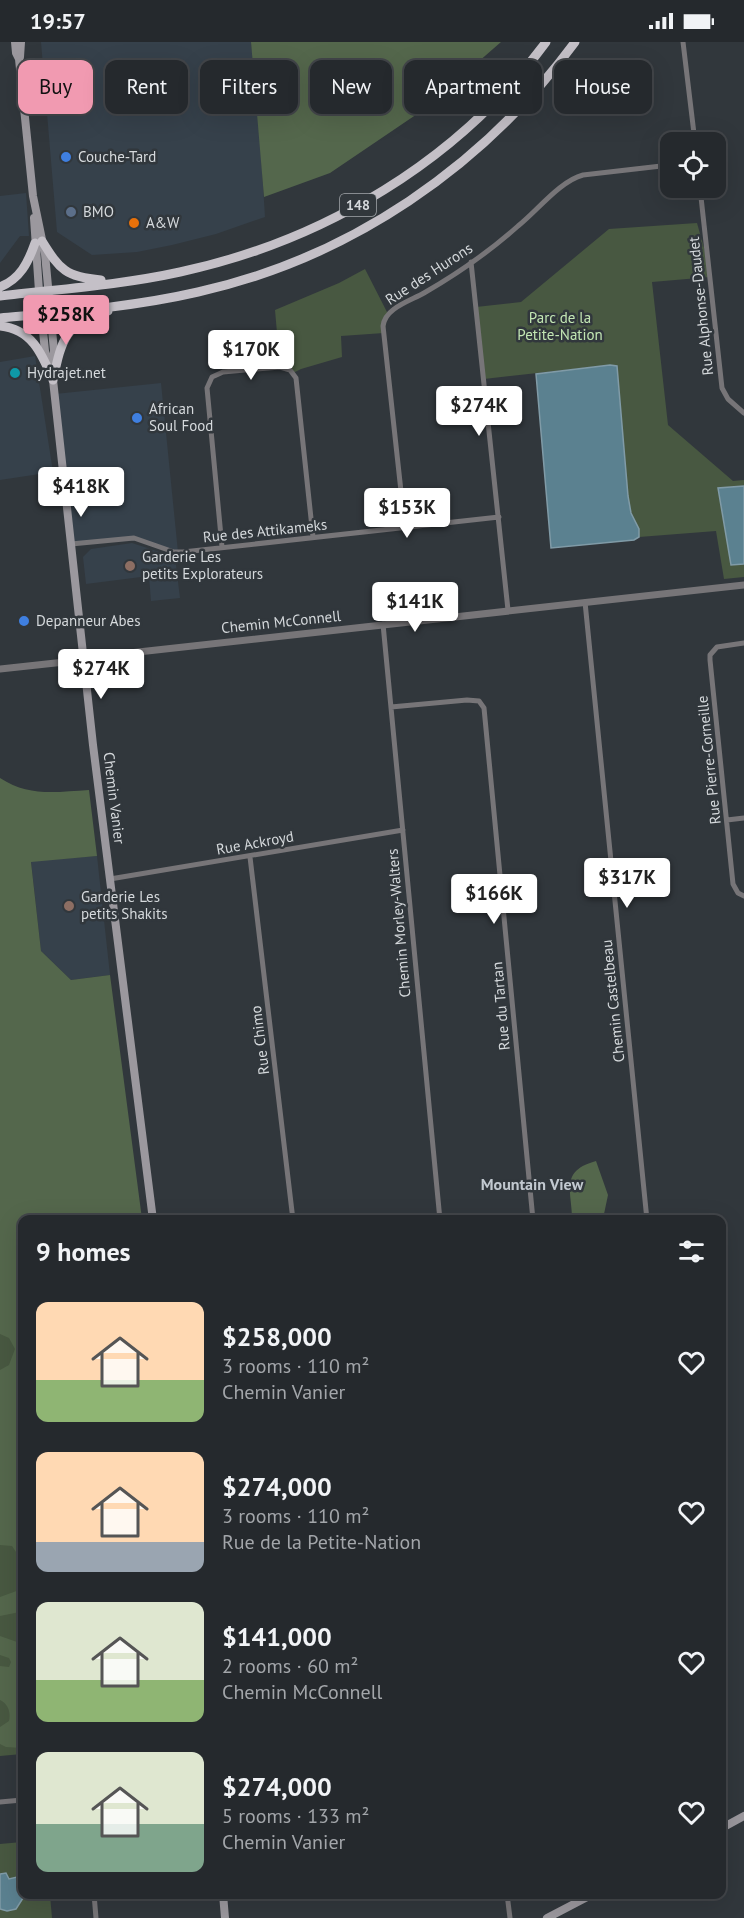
<!DOCTYPE html>
<meta charset="utf-8">
<style>
body{margin:0;font-family:"PT Sans",sans-serif;background:#313539;color:#f1f3f6;height:100vh;display:flex;flex-direction:column;font-size:22px;white-space:nowrap}
*{box-sizing:border-box;margin:0}
p{font-size:20px;color:#a3a6aa}
.icon{flex:none;width:33px;height:33px;fill:none;stroke:currentColor;stroke-width:2;stroke-linecap:round;stroke-linejoin:round}
.map{position:relative;flex:1;overflow:hidden}
.details{position:absolute;left:18px;top:1173px;width:708px;height:684px;display:flex;flex-direction:column;background:#25292d;border-radius:12px;box-shadow:0 6px 24px #0002,0 0 0 2px #424549}
.details>*{flex:none}
.top-card{position:absolute;left:18px;top:18px;width:708px;height:54px;display:flex;gap:12px}
.buttons{position:absolute;left:660px;top:90px;display:grid;gap:12px}
.buttons a{display:grid;place-items:center;width:66px;height:66px;border-radius:12px;background:#25292d;box-shadow:0 6px 24px #0002,0 0 0 2px #424549;font-size:30px}
.price{position:absolute;translate:-50% -51px;padding:0 14px;border-radius:6px;background:#fff;color:#222;font-size:20px;line-height:39px;filter:drop-shadow(0 2px 3px #0008)}
.price::after{content:'';position:absolute;left:50%;top:36px;width:18px;height:14px;margin-left:-9px;background:inherit;clip-path:polygon(0 0,100% 0,50% 100%)}
.price.active{background:#f19ab1;color:#111}
ul{padding:0;list-style:none}
li{display:flex;align-items:center;gap:18px;height:150px;padding:0 18px}
li span{display:grid;place-items:center;flex:none;width:168px;height:120px;border-radius:12px;color:#555}
li>.icon{margin-inline-start:auto}
span .icon{width:72px;height:72px;fill:#fffc;stroke-width:1}
li b{font-size:26px}
h2{display:flex;justify-content:space-between;align-items:center;height:72px;padding:0 18px;font-size:26px}
.tag{padding:0 21px;border-radius:12px;background:#25292d;box-shadow:0 6px 24px #0002,0 0 0 2px #424549;font-size:21px;line-height:54px}
.tag.active{background:#f19ab1;color:#111}
.status{display:flex;justify-content:space-between;align-items:center;height:42px;padding:0 30px;background:#25292d;direction:ltr}
.status svg{height:16px;fill:currentColor}
.map>svg:first-child{display:block}
</style>
<div class="status"><b>19:57</b><svg viewBox="0 0 49 12"><path d="M0 12V9h3v3zM5 12V6h3v6zM10 12V3h3v9zM15 12V0h3v12zM26 1h20v11H26zM47 4h2v5h-2z"/></svg></div>
<div class="map">
<svg width="744" height="1876" viewBox="0 0 744 1876">
<rect width="100%" height="100%" fill="#31373c"/>
<!-- built -->
<path fill="#36414b" d="M 41,0 L 251,0 L 259,80 L 265,175 L 216,192 L 172,203 L 137,210 L 92,213 L 57,190 Z
M 26,151 L 29,194 L 20,194 L 0,221 L 0,154 Z
M 35,314 L 53,430 L 0,438 L 0,320 Z
M 161,341 L 178,510 L 144,498 L 71,502 L 55,352 Z
M 132,501 L 175,515 L 180,556 L 151,559 L 149,534 L 86,542 L 83,515 L 91,507 Z
M 97,814 L 110,933 L 71,938 L 41,909 L 31,819 Z"/>
<!-- green -->
<path fill="#485841" d="M 697,181 L 708,220 L 710,235 L 652,240 L 668,383 L 733,439 L 744,438 L 744,535 L 724,537 L 716,489 L 639,495 L 639,487 L 631,471 L 628,454 L 617,324 L 610,323 L 484,337 L 476,265 L 521,260 L 609,187 Z
M 365,227 L 388,272 L 384,291 L 341,294 L 342,315 L 301,327 L 293,331 L 280,325 L 275,268 L 339,241 Z
M 0,1172 L 22,1210 L 22,1429 L 17,1490 L 22,1561 L 22,1712 L 0,1714 Z
M 22,1800 L 22,1852 L 50,1853 L 52,1876 L 0,1876 L 0,1802 Z"/>
<!-- forest -->
<path fill="#54674c" d="M 251,0 L 501,0 L 423,68 L 330,131 L 264,155 Z
M 0,736 C 29,755 55,750 89,748 L 97,814 L 31,820 L 41,909 L 71,938 L 110,933 L 142,1177 L 22,1178 L 22,1519 L 12,1504 L 0,1503 L 0,1328 L 9,1323 L 15,1307 L 9,1296 L 0,1292 Z
M 596,1119 L 608,1153 L 604,1172 L 609,1177 L 572,1177 C 572,1150 559,1129 596,1119 Z
M 22,1547 L 22,1574 L 20,1570 L 0,1574 L 0,1555 Z
M 0,1594 L 20,1601 L 22,1608 L 22,1706 L 6,1705 L 0,1702 L 0,1685 L 9,1679 C 11,1670 8,1662 0,1658 L 0,1624 L 9,1625 L 11,1620 L 9,1616 L 0,1613 Z"/>
<!-- water -->
<path fill="#5b8190" stroke="#809ba7" stroke-width="1.5" d="M 610,323 L 617,324 L 628,454 L 631,471 L 639,487 L 639,495 L 634,498 L 551,506 L 536,332 Z
M 744,444 L 744,522 L 731,523 L 718,446 Z
M 6,1831 L 9,1837 L 17,1835 L 22,1842 L 22,1852 L 25,1853 L 16,1867 L 7,1869 L 0,1867 L 0,1832 Z"/>
<g fill="none" stroke-linecap="round" stroke-linejoin="round">
<!-- minor -->
<path stroke="#777578" stroke-width="5" d="M 683,0 L 695,100
M 700,146 L 722,346 L 728,357 L 744,371
M 471,220 L 508,568
M 405,486 L 383,284 C 385,266 410,259 424,251 C 457,232 490,209 518,184 C 537,169 560,139 583,133 L 670,123
M 71,502 L 134,496 L 174,510 L 183,510 L 499,475
M 222,505 L 207,346 L 212,335 L 223,330 L 280,325 L 290,328 L 296,336 L 313,495
M 585,560 L 647,1178
M 383,582 L 440,1178
M 744,601 L 717,605 L 710,613 L 710,618 L 733,842 L 738,851 L 744,854
M 391,665 L 467,658 L 479,659 L 484,666 L 533,1178
M 727,778 L 744,776
M 250,815 L 293,1178
M 110,837 L 403,788
M 0,1760 L 22,1758
M 94,1852 L 96,1876
M 507,1852 L 510,1876"/>
<!-- tertiary -->
<path stroke="#777578" stroke-width="7" d="M 0,627 L 74,619 L 93,615 L 744,543"/>
<!-- secondary -->
<path stroke="#9b989e" stroke-width="8" d="M 15,0 L 16,11 L 19,17 L 33,154 L 45,212 L 54,309 L 53,338 L 93,703 L 153,1178
M 20,15 L 21,0
M 34,176 L 39,249 L 45,309 L 49,322
M 722,1786 L 744,1774
M 223,1852 L 225,1876
M 547,1876 L 593,1852"/>
<!-- trunk -->
<path stroke="#c4c0c7" stroke-width="9" d="M 42,199 C 60,228 66,235 101,238
M 0,245 C 20,237 28,221 35,201
M 0,254 C 60,247 121,243 180,230 C 324,199 458,119 546,0
M 0,276 C 66,270 133,265 198,250 C 350,216 483,125 575,0
M 0,284 C 32,287 42,312 53,338
M 53,338 C 62,296 65,282 108,269"/>
</g>
<!-- markers -->
<g fill="#3f7fe0" stroke="#31373c" stroke-width="2">
<circle cx="66" cy="115" r="6"/>
<circle cx="137" cy="376" r="6"/>
<circle cx="24" cy="579" r="6"/>
</g>
<circle fill="#5c6f8a" stroke="#31373c" stroke-width="2" cx="71" cy="170" r="6"/>
<circle fill="#e8710a" stroke="#31373c" stroke-width="2" cx="134" cy="181" r="6"/>
<circle fill="#0f9aa8" stroke="#31373c" stroke-width="2" cx="15" cy="331" r="6"/>
<g fill="#8d6e63" stroke="#31373c" stroke-width="2">
<circle cx="130" cy="524" r="6"/>
<circle cx="69" cy="864" r="6"/>
</g>
<g text-anchor="middle" stroke-width="5" stroke-linejoin="round" paint-order="stroke">
<!-- shield labels -->
<rect fill="#31373c" stroke="#a4a8ac" stroke-width="1.5" x="340" y="152" width="36" height="22" rx="4.5"/>
<g font-size="14" font-weight="bold" fill="#d5d9dc">
<text x="358" y="168">148</text>
</g>
<!-- poi labels -->
<g font-size="15" fill="#d5d9dc" stroke="#31373c" text-anchor="start">
<text x="78" y="120">Couche-Tard</text>
<text x="83" y="175">BMO</text>
<text x="146" y="186">A&amp;W</text>
<text x="27" y="336">Hydrajet.net</text>
<text x="149" y="372">African<tspan x="149" dy="17">Soul Food</tspan></text>
<text x="142" y="520">Garderie Les<tspan x="142" dy="17">petits Explorateurs</tspan></text>
<text x="36" y="584">Depanneur Abes</text>
<text x="81" y="860">Garderie Les<tspan x="81" dy="17">petits Shakits</tspan></text>
</g>
<!-- street labels -->
<g font-size="15" fill="#d5d9dc" stroke="#31373c">
<text transform="translate(429 232) rotate(-33)" y="5">Rue des Hurons</text>
<text transform="translate(701 264) rotate(-96)" y="5">Rue Alphonse-Daudet</text>
<text transform="translate(265 489) rotate(-6)" y="5">Rue des Attikameks</text>
<text transform="translate(281 580) rotate(-6)" y="5">Chemin McConnell</text>
<text transform="translate(709 718) rotate(-96)" y="5">Rue Pierre-Corneille</text>
<text transform="translate(114 756) rotate(83)" y="5">Chemin Vanier</text>
<text transform="translate(255 801) rotate(-10)" y="5">Rue Ackroyd</text>
<text transform="translate(399 881) rotate(-95)" y="5">Chemin Morley-Walters</text>
<text transform="translate(613 959) rotate(-96)" y="5">Chemin Castelbeau</text>
<text transform="translate(501 964) rotate(-95)" y="5">Rue du Tartan</text>
<text transform="translate(260 998) rotate(-97)" y="5">Rue Chimo</text>
</g>
<!-- park labels -->
<g font-size="15" fill="#c2e6b3" stroke="#31373c">
<text x="560" y="281">Parc de la<tspan x="560" dy="17">Petite-Nation</tspan></text>
</g>
<!-- neighbourhood labels -->
<g font-size="16" font-weight="bold" fill="#c2c9d0" stroke="#31373c">
<text x="532" y="1148">Mountain View</text>
</g>
</g>
</svg>
<div class="buttons">
<a><svg class="icon" aria-label="locate" viewBox="0 0 24 24"><circle cx="12" cy="12" r="6"/><path d="M12 2v4M12 18v4M2 12h4M18 12h4"/></svg></a>
</div>
<b class="price active" style="left:66px;top:304px">$258K</b>
<b class="price" style="left:251px;top:339px">$170K</b>
<b class="price" style="left:479px;top:395px">$274K</b>
<b class="price" style="left:81px;top:476px">$418K</b>
<b class="price" style="left:407px;top:497px">$153K</b>
<b class="price" style="left:415px;top:591px">$141K</b>
<b class="price" style="left:101px;top:658px">$274K</b>
<b class="price" style="left:627px;top:867px">$317K</b>
<b class="price" style="left:494px;top:883px">$166K</b>
<div class="top-card">
<a class="tag active">Buy</a>
<a class="tag">Rent</a>
<a class="tag">Filters</a>
<a class="tag">New</a>
<a class="tag">Apartment</a>
<a class="tag">House</a>
</div>
<section class="details">
<h2>9 homes<svg class="icon" aria-label="filters" viewBox="0 0 24 24"><path d="M4 7h16M4 17h16"/><circle cx="9" cy="7" r="2"/><circle cx="15" cy="17" r="2"/></svg></h2>
<ul>
<li><span style="background:linear-gradient(#ffd9b3 65%,#8fb573 0)"><svg class="icon" aria-label="home" viewBox="0 0 24 24"><path d="M3 11l9-7 9 7M6 9v11h12V9"/></svg></span><div><b>$258,000</b><p>3 rooms · 110 m²</p><p>Chemin Vanier</p></div><svg class="icon" aria-label="heart" viewBox="0 0 24 24"><path d="M12 20l-8-8c-3-5 5-10 8-4 3-6 11-1 8 4z"/></svg></li>
<li><span style="background:linear-gradient(#ffd9b3 75%,#9aa5b1 0)"><svg class="icon" aria-label="home" viewBox="0 0 24 24"><path d="M3 11l9-7 9 7M6 9v11h12V9"/></svg></span><div><b>$274,000</b><p>3 rooms · 110 m²</p><p>Rue de la Petite-Nation</p></div><svg class="icon" aria-label="heart" viewBox="0 0 24 24"><path d="M12 20l-8-8c-3-5 5-10 8-4 3-6 11-1 8 4z"/></svg></li>
<li><span style="background:linear-gradient(#dfe7d0 65%,#8fb573 0)"><svg class="icon" aria-label="home" viewBox="0 0 24 24"><path d="M3 11l9-7 9 7M6 9v11h12V9"/></svg></span><div><b>$141,000</b><p>2 rooms · 60 m²</p><p>Chemin McConnell</p></div><svg class="icon" aria-label="heart" viewBox="0 0 24 24"><path d="M12 20l-8-8c-3-5 5-10 8-4 3-6 11-1 8 4z"/></svg></li>
<li><span style="background:linear-gradient(#dfe7d0 60%,#7fa58c 0)"><svg class="icon" aria-label="home" viewBox="0 0 24 24"><path d="M3 11l9-7 9 7M6 9v11h12V9"/></svg></span><div><b>$274,000</b><p>5 rooms · 133 m²</p><p>Chemin Vanier</p></div><svg class="icon" aria-label="heart" viewBox="0 0 24 24"><path d="M12 20l-8-8c-3-5 5-10 8-4 3-6 11-1 8 4z"/></svg></li>
</ul>
</section>
</div>
